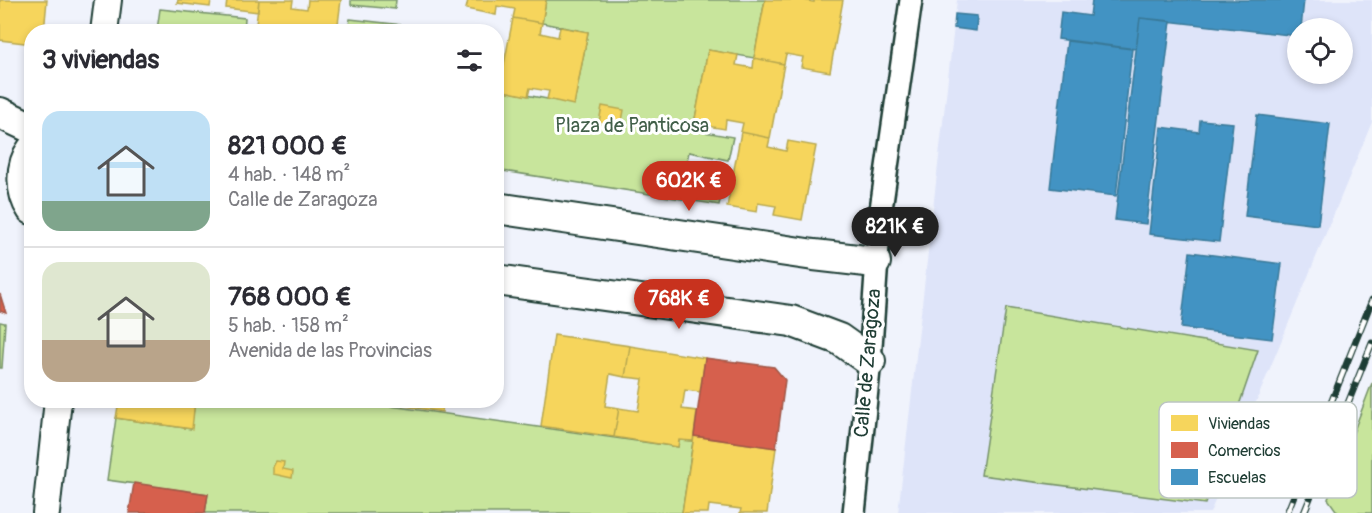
<!DOCTYPE html>
<html lang="es">
<meta charset="utf-8">
<style>
body{margin:0;font-family:Pangolin,sans-serif;background:#f2f2f3;color:#2b2b33;height:100vh;display:flex;flex-direction:column;font-size:22px;white-space:nowrap}
*{box-sizing:border-box;margin:0}
p{font-size:20px;color:#7c7c81}
.icon{flex:none;width:33px;height:33px;fill:none;stroke:currentColor;stroke-width:2;stroke-linecap:round;stroke-linejoin:round}
.map{position:relative;flex:1;overflow:hidden}
.details{position:absolute;left:24px;top:24px;width:480px;height:384px;display:flex;flex-direction:column;background:#fff;border-radius:24px;box-shadow:0 3px 9px #0003}
.details>*{flex:none}
.fabs{position:absolute;left:1287px;top:18px;display:grid;gap:12px}
.fabs a{display:grid;place-items:center;width:66px;height:66px;border-radius:50%;background:#fff;box-shadow:0 3px 9px #0003;font-size:30px}
.price{position:absolute;translate:-50% -51px;padding:0 14px;border-radius:21px;background:#c8321e;color:#fff;font-size:20px;line-height:39px;filter:drop-shadow(0 2px 3px #0008)}
.price::after{content:'';position:absolute;left:50%;top:36px;width:18px;height:14px;margin-left:-9px;background:inherit;clip-path:polygon(0 0,100% 0,50% 100%)}
.price.on{background:#222;color:#fff}
ul{padding:0;list-style:none}
li{display:flex;align-items:center;gap:18px;height:150px;padding:0 18px}
li+li{border-top:2px solid #e1e1e2}
li span{display:grid;place-items:center;flex:none;width:168px;height:120px;border-radius:18px;color:#555}
li>.icon{margin-inline-start:auto}
span .icon{width:72px;height:72px;fill:#fffc;stroke-width:1}
li b{font-size:26px}
h2{display:flex;justify-content:space-between;align-items:center;height:72px;padding:0 18px;font-size:26px}
.map>svg:first-child{display:block}
</style>
<div class="map">
<svg width="1372" height="513" viewBox="0 0 1372 513">
<rect width="100%" height="100%" fill="#f0f3fc"/>
<filter id="ink" filterUnits="userSpaceOnUse"><feTurbulence type="fractalNoise" baseFrequency=".0167" numOctaves="2"/><feDisplacementMap in="SourceGraphic" scale="12" xChannelSelector="R" yChannelSelector="G"/><feConvolveMatrix kernelMatrix="1 2 1 2 8 2 1 2 1" color-interpolation-filters="sRGB"/></filter>
<g filter="url(#ink)">
<!-- built -->
<path fill="#dee4f9" fill-rule="evenodd" d="M 957,0 L 1372,0 L 1372,122 L 1210,513 L 898,513 ZM 1298,28 L 1342,28 L 1342,74 L 1298,74 Z"/>
<!-- green -->
<path fill="#c8e59c" stroke="#749168" stroke-width="1.5" d="M 351,0 L 396,0 L 395,9 L 351,5 Z
M 546,0 L 765,0 L 754,58 L 708,50 L 693,130 L 733,137 L 728,160 L 689,152 L 687,161 L 727,168 L 719,205 L 497,170 L 496,105 L 499,90 L 574,104 L 588,32 L 542,23 Z
M 160,9 L 245,18 L 244,31 L 142,31 L 142,29 L 157,30 Z
M 350,19 L 411,26 L 410,31 L 348,31 Z
M 1006,308 L 1258,350 L 1205,504 L 981,475 Z
M 0,322 L 5,323 L 2,368 L 0,368 Z
M 1372,383 L 1372,513 L 1338,513 L 1328,499 Z
M 195,401 L 355,401 L 678,447 L 679,440 L 693,441 L 682,513 L 205,513 L 208,494 L 107,480 L 116,418 L 191,429 Z"/>
<!-- homes -->
<path fill="#f6d55c" stroke="#b6a750" stroke-width="1.5" d="M 0,0 L 47,0 L 44,32 L 32,32 L 32,44 L 0,40 Z
M 178,0 L 211,0 L 210,7 L 177,3 Z
M 227,0 L 259,0 L 258,12 L 226,8 Z
M 259,0 L 293,0 L 292,7 L 307,9 L 308,0 L 341,0 L 337,32 L 255,32 Z
M 468,0 L 546,0 L 542,23 L 513,18 L 515,9 L 497,6 L 496,15 L 466,9 Z
M 765,0 L 803,0 L 814,2 L 814,0 L 843,0 L 830,72 L 801,67 L 803,57 L 786,54 L 784,64 L 754,58 Z
M 513,18 L 542,23 L 540,33 L 558,37 L 560,27 L 588,32 L 574,105 L 547,99 L 549,91 L 530,88 L 528,96 L 499,90 Z
M 708,50 L 738,55 L 736,65 L 753,68 L 754,58 L 784,64 L 770,138 L 741,132 L 743,123 L 726,120 L 725,129 L 694,124 Z
M 602,106 L 624,110 L 621,127 L 599,122 Z
M 741,132 L 770,138 L 768,147 L 786,151 L 788,141 L 816,146 L 802,220 L 774,215 L 776,206 L 758,203 L 757,212 L 727,207 Z
M 554,335 L 630,346 L 625,377 L 610,374 L 605,406 L 619,408 L 614,437 L 541,426 Z
M 630,346 L 705,358 L 700,392 L 685,390 L 682,409 L 697,411 L 693,441 L 679,440 L 678,447 L 614,437 L 619,408 L 638,411 L 643,379 L 625,377 Z
M 119,400 L 195,400 L 192,429 L 116,418 Z
M 366,400 L 443,400 L 442,412 Z
M 694,436 L 776,448 L 767,513 L 740,513 L 741,509 L 709,505 L 708,513 L 682,513 Z
M 276,461 L 284,462 L 283,469 L 293,471 L 292,478 L 273,474 L 273,467 Z"/>
<!-- shops -->
<path fill="#d6604d" stroke="#9f5646" stroke-width="1.5" d="M 0,294 L 6,313 L 0,311 Z
M 705,358 L 774,367 L 785,380 L 776,448 L 694,436 Z
M 134,483 L 208,494 L 205,513 L 129,513 Z"/>
<!-- schools -->
<path fill="#4393c3" stroke="#387998" stroke-width="1.5" d="M 1092,0 L 1304,0 L 1301,28 L 1298,28 L 1298,36 L 1140,18 L 1136,49 L 1058,39 L 1061,12 L 1090,16 Z
M 955,14 L 977,16 L 976,31 L 954,28 Z
M 1140,18 L 1171,21 L 1146,224 L 1115,220 Z
M 1067,41 L 1132,49 L 1116,196 L 1050,188 Z
M 1257,115 L 1330,124 L 1318,225 L 1245,216 Z
M 1200,120 L 1233,123 L 1219,242 L 1149,234 L 1161,127 L 1199,132 Z
M 1190,252 L 1282,264 L 1272,339 L 1181,328 Z"/>
<g fill="none" stroke-linecap="round" stroke-linejoin="round">
<!-- minor casing -->
<g stroke="#1f3d34" stroke-width="26">
<path id="minor" d="M 854,513 L 870,361 L 880,216 L 911,0"/>
</g>
<!-- tertiary casing -->
<g stroke="#1f3d34" stroke-width="30">
<path id="tertiary" d="M 104,32 L 108,0
M 46,513 L 58,400"/>
</g>
<!-- secondary casing -->
<g stroke="#1f3d34" stroke-width="34">
<path id="secondary" d="M 0,113 L 32,128
M 32,150 C 20,166 21,193 32,209
M 496,208 L 814,255 L 875,262
M 496,280 L 791,321 L 839,339 L 870,361"/>
</g>
<!-- minor -->
<use href="#minor" stroke="#fff" stroke-width="21"/>
<!-- tertiary -->
<use href="#tertiary" stroke="#fff" stroke-width="26"/>
<!-- secondary -->
<use href="#secondary" stroke="#fff" stroke-width="30"/>
<!-- rail casing -->
<g stroke="#1f3d34" stroke-width="7">
<path id="rail" d="M 1287,513 L 1372,300
M 1304,513 L 1372,343"/>
</g>
<!-- rail -->
<use href="#rail" stroke="#fff" stroke-width="4.5" stroke-dasharray="14" stroke-linecap="butt"/>
</g>
</g>
<g text-anchor="middle" stroke-width="6" stroke-linejoin="round" paint-order="stroke">
<!-- park labels -->
<g font-size="20" fill="#415f49" stroke="#fff">
<text x="632" y="132">Plaza de Panticosa</text>
</g>
<!-- street labels -->
<g font-size="20" fill="#1f3d34" stroke="#fff">
<text transform="translate(867 363) rotate(-85)" y="7">Calle de Zaragoza</text>
</g>
</g>
<!-- legend -->
<rect x="1159" y="402" width="198" height="96" rx="9" fill="#fff" stroke="#bcc5c2" stroke-width="1.5"/>
<rect x="1171" y="415" width="27" height="16" fill="#f6d55c"/>
<rect x="1171" y="442" width="27" height="16" fill="#d6604d"/>
<rect x="1171" y="469" width="27" height="16" fill="#4393c3"/>
<g font-size="16" fill="#1f3d34">
<text x="1208" y="429">Viviendas</text>
<text x="1208" y="456">Comercios</text>
<text x="1208" y="483">Escuelas</text>
</g>
</svg>
<div class="fabs">
<a><svg class="icon" aria-label="locate" viewBox="0 0 24 24"><circle cx="12" cy="12" r="6"/><path d="M12 2v4M12 18v4M2 12h4M18 12h4"/></svg></a>
</div>
<b class="price" style="left:689px;top:212px">602K €</b>
<b class="price on" style="left:895px;top:258px">821K €</b>
<b class="price" style="left:679px;top:330px">768K €</b>
<section class="details">
<h2>3 viviendas<svg class="icon" aria-label="filters" viewBox="0 0 24 24"><path d="M4 7h16M4 17h16"/><circle cx="9" cy="7" r="2"/><circle cx="15" cy="17" r="2"/></svg></h2>
<ul>
<li><span style="background:linear-gradient(#bfe0f5 75%,#7fa58c 0)"><svg class="icon" aria-label="home" viewBox="0 0 24 24"><path d="M3 11l9-7 9 7M6 9v11h12V9"/></svg></span><div><b>821 000 €</b><p>4 hab. · 148 m²</p><p>Calle de Zaragoza</p></div></li>
<li><span style="background:linear-gradient(#dfe7d0 65%,#b9a48a 0)"><svg class="icon" aria-label="home" viewBox="0 0 24 24"><path d="M3 11l9-7 9 7M6 9v11h12V9"/></svg></span><div><b>768 000 €</b><p>5 hab. · 158 m²</p><p>Avenida de las Provincias</p></div></li>
</ul>
</section>
</div>
